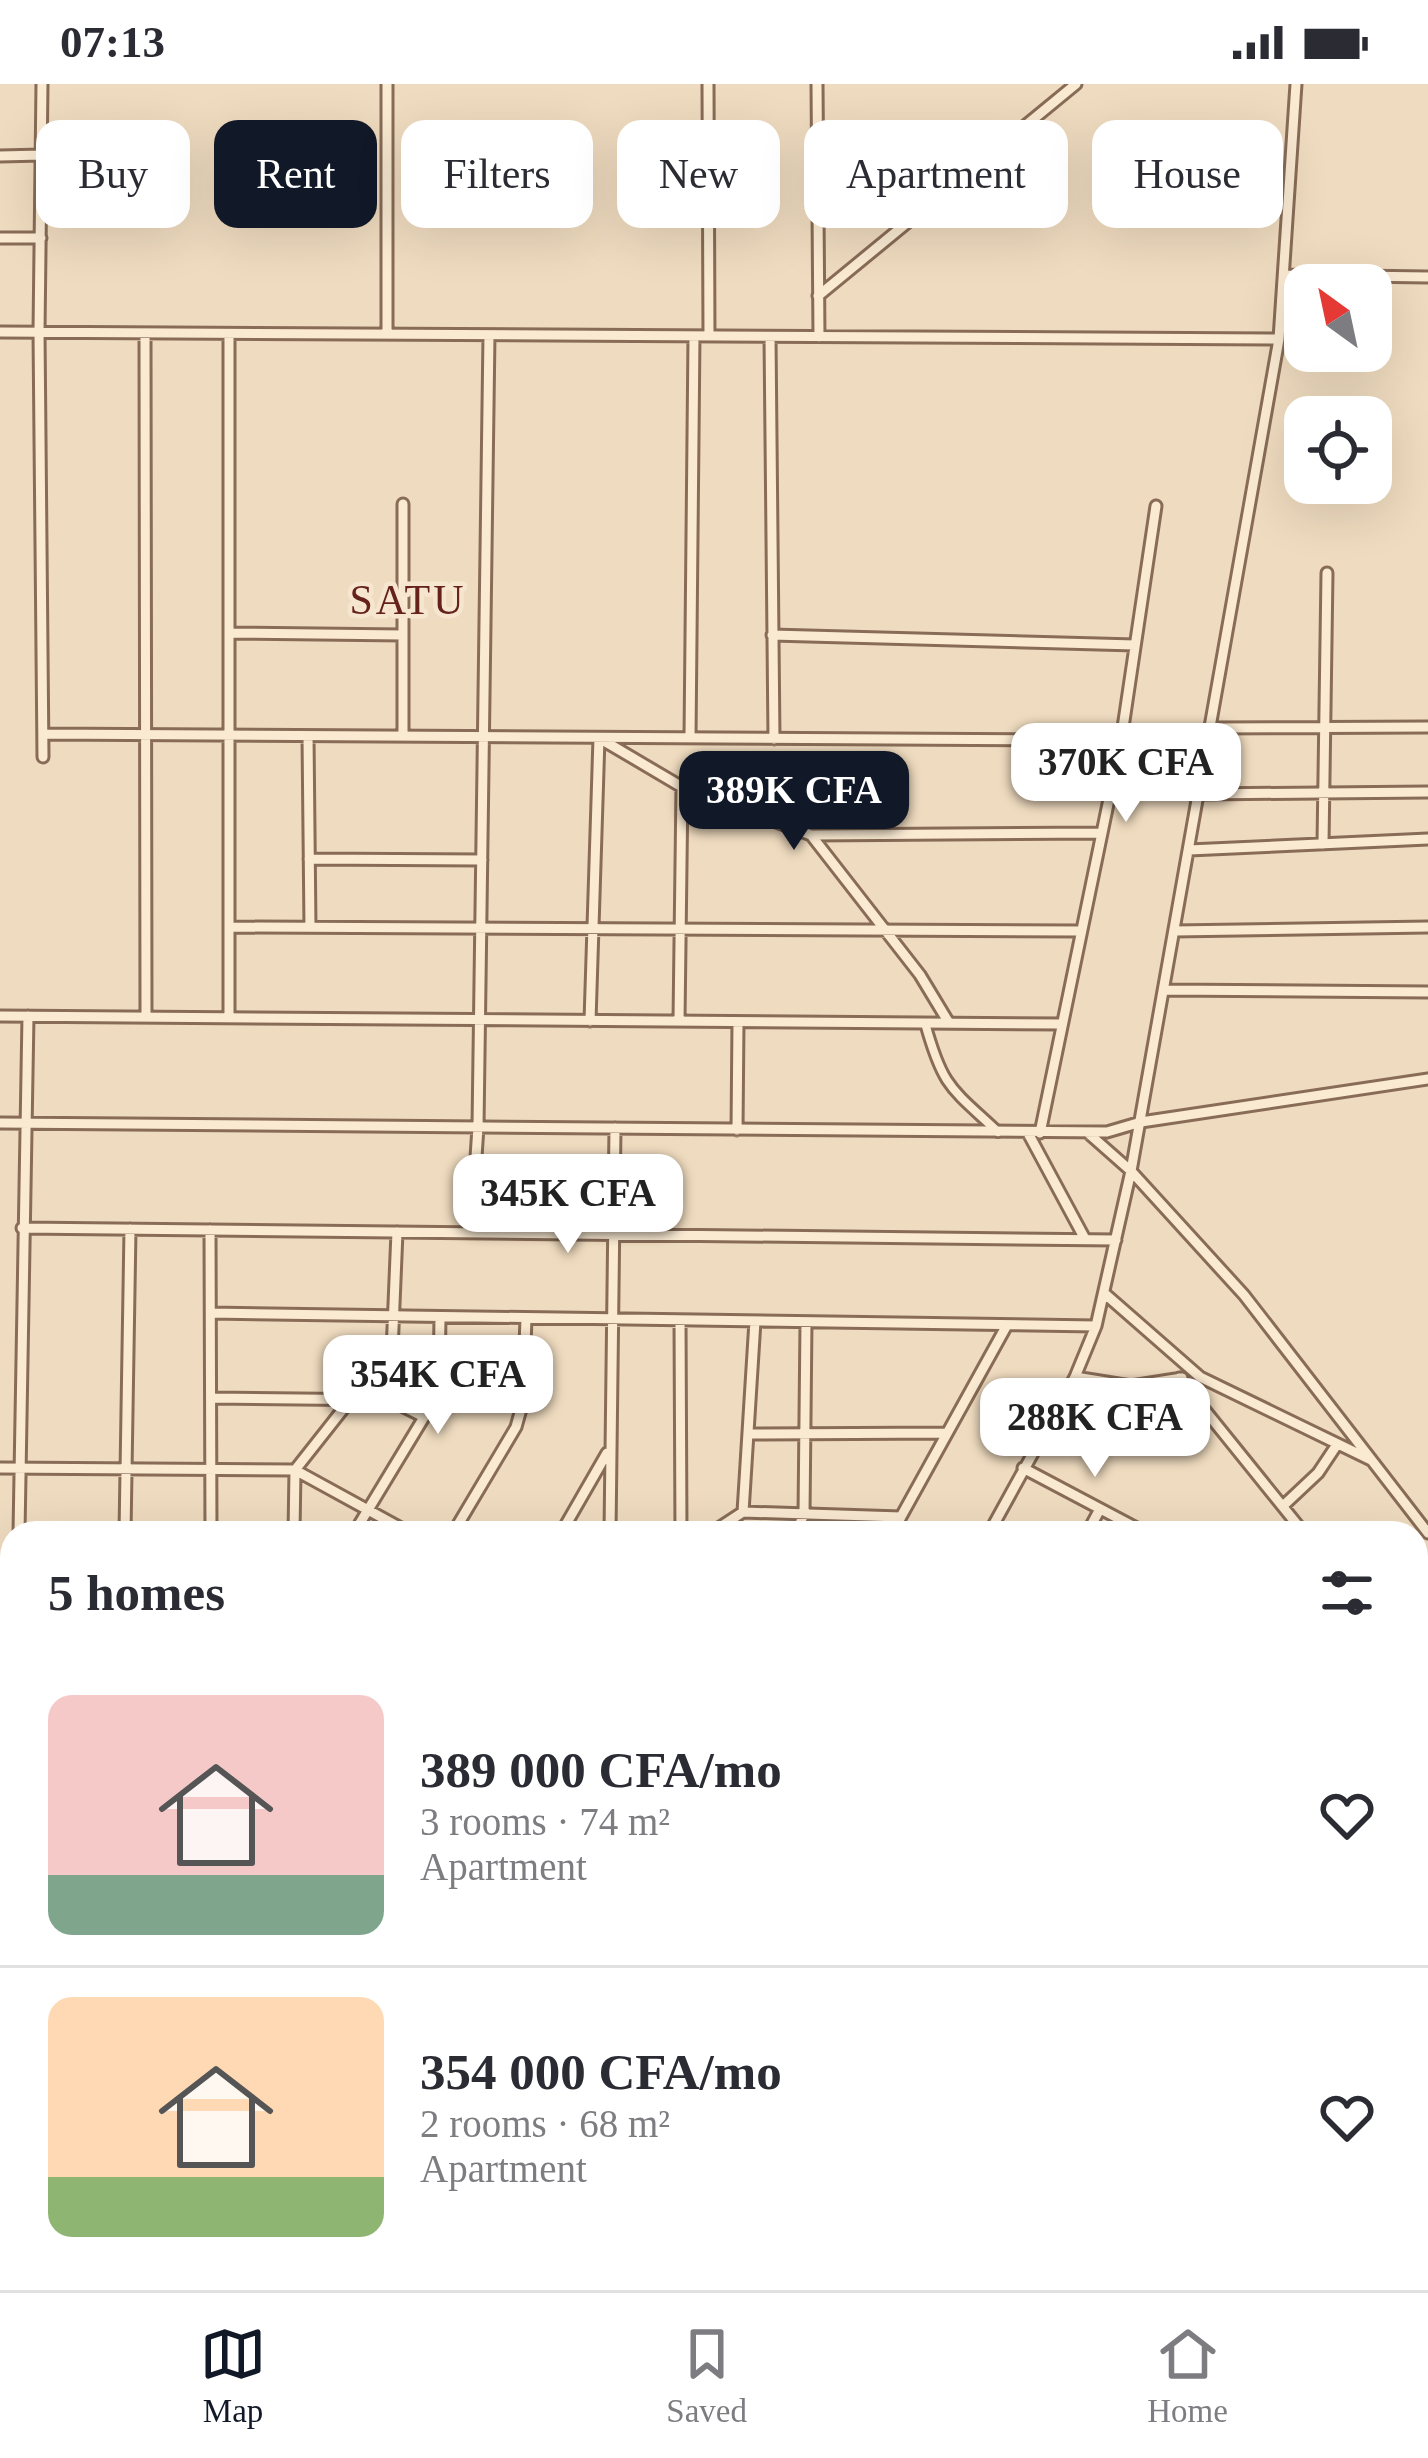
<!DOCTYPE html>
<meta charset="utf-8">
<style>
body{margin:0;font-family:"Times New Roman",serif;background:#f7f7f7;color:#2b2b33;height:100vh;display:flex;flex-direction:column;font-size:45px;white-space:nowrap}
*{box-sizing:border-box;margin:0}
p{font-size:39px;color:#7c7c81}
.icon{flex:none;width:66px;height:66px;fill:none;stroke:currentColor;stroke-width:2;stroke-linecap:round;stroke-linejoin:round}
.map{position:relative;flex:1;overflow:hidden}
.sheet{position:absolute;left:0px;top:1437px;width:1428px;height:771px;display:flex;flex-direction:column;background:#fff;border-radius:36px 36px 0 0;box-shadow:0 12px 48px #0002}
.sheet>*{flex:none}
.top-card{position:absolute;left:36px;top:36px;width:1356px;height:108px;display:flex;gap:24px}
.needle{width:78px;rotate:327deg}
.fabs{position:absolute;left:1284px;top:180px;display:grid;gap:24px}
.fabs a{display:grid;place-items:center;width:108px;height:108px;border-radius:24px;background:#fff;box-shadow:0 12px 48px #0002;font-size:60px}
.price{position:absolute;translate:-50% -102px;padding:0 27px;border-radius:24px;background:#fff;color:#222;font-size:39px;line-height:78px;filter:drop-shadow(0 3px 6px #0008)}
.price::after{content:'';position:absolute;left:50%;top:72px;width:36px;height:27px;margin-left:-18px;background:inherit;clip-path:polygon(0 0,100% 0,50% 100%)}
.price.selected{background:#111827;color:#fff}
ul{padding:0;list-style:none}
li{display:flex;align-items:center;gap:36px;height:300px;padding:0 48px}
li+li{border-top:3px solid #e1e1e2}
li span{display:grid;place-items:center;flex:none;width:336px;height:240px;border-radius:24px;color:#555}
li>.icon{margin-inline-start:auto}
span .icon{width:144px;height:144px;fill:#fffc;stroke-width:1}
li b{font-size:51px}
h2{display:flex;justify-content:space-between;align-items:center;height:144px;padding:0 48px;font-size:51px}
.pill{padding:0 42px;border-radius:24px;background:#fff;box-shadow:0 12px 48px #0002;font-size:42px;line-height:108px}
.pill.selected{background:#111827;color:#fff}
.status{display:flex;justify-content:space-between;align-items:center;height:84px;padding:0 60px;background:#fff;direction:ltr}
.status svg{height:33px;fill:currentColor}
.menu{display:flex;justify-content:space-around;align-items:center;height:168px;border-top:3px solid #e1e1e2;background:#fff;font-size:33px;color:#7c7c81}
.menu a{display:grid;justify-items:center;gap:6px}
.menu .selected{color:#111827}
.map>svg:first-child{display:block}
</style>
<div class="status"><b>07:13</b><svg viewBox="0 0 49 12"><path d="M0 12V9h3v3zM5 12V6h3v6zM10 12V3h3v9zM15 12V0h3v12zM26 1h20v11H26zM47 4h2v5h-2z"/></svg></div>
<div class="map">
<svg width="1428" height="2206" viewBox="0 0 1428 2206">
<rect width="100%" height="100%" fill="#efdbbf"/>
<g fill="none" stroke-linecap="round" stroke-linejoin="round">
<!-- pedestrian casing -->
<g stroke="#886c57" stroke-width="14">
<path id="pedestrian" d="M 925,939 C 943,1004 951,1004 998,1048"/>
</g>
<!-- minor casing -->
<g stroke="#886c57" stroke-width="15">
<path id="minor" d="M 42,0 L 39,248 L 43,673
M 708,0 L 709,252
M 817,0 L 819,253
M 0,72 L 42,71
M 0,154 L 41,154
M 1286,191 L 1428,193
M 818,212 L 1076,0
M 0,248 L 1279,255
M 145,249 L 146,933
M 229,250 L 229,934
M 387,250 L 387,0
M 770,253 L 774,655
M 229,549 L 403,551
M 772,551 L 1135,561
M 1210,644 L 1428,643
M 43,650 L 1208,657
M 308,652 L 310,843
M 403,652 L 403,420
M 690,654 L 694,252
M 1199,710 L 1428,708
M 811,751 L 1102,749
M 1323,760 L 1327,489
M 1189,766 L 1428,755
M 309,775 L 482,776
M 229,843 L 1081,847
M 1174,847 L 1428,843
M 1164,906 L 1428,908
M 0,932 L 1062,940
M 590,937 L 599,654 L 682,703 L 811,751 L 920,891 L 949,939
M 679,937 L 682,703
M 0,1039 L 1107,1048 L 1141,1038 L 1428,995
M 737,1046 L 738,938
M 1028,1049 L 1085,1155
M 1040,1049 L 1121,657 L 1156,422
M 1088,1049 L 1131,1087 L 1244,1211 L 1428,1449
M 22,1144 L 1116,1156
M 210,1146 L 211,1449
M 471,1149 L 478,1043 L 489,251
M 1104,1209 L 1200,1293 L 1371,1376
M 211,1229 L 1096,1242
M 680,1236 L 681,1449
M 1075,1293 L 1131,1302 L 1182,1294
M 1179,1294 L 1304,1449
M 211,1314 L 390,1316 L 424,1333
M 390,1316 L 397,1148
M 748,1350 L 946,1349
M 0,1384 L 295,1386 L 410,1449
M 1023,1384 L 1146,1449
M 1284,1421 L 1318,1389 L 1336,1362
M 743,1428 L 755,1237
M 19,1449 L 28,932
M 125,1449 L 130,1145
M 294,1449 L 295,1386 L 351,1315
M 354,1449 L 432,1320 L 439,1299 L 440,1233
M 453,1449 L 516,1343 L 523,1318 L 526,1234
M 561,1449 L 607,1369
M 610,1449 L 615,1044
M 711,1449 L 743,1428 L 901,1433
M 796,1449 L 804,1430 L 806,1238
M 892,1449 L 1007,1241
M 989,1449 L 1075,1293 L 1096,1242 L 1131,1087 L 1279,255 L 1296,0
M 1087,1449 L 1100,1425
M 0,1624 L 12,1624
M 1416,1670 L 1428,1669
M 0,1730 L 12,1730
M 1416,1770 L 1428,1775
M 0,1826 L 12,1825
M 1416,1935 L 1428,1942
M 1416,1973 L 1428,1952
M 1416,2038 L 1428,2045
M 0,2063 L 12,2063
M 1416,2130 L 1428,2136
M 482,2196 L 516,2206
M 1394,2196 L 1412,2206
M 14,2206 L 14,2196
M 242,2206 L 242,2196
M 527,2206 L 532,2196
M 699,2206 L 699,2196
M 771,2206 L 771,2196
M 844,2206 L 849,2196
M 899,2206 L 929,2196
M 940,2206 L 946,2196
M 1352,2206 L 1364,2196"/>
</g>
<!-- pedestrian -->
<use href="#pedestrian" stroke="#faead2" stroke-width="8"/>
<!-- minor -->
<use href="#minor" stroke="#faead2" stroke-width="9"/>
</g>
<g text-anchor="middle" stroke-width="9" stroke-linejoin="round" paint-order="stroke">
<!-- neighbourhood labels -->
<g font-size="42" letter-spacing="3" fill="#65221a" stroke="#f6e6cf">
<text x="408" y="530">SATU</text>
</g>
</g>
</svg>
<div class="fabs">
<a><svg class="needle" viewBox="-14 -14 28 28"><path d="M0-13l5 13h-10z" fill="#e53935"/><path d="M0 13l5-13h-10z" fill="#7c7c81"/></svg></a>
<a><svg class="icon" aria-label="locate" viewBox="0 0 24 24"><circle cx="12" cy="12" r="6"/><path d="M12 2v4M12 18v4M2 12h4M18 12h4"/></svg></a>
</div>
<b class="price" style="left:1126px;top:741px">370K CFA</b>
<b class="price selected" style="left:794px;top:769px">389K CFA</b>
<b class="price" style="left:568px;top:1172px">345K CFA</b>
<b class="price" style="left:438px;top:1353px">354K CFA</b>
<b class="price" style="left:1095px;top:1396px">288K CFA</b>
<div class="top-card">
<a class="pill">Buy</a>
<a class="pill selected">Rent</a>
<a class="pill">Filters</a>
<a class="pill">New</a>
<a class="pill">Apartment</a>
<a class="pill">House</a>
</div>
<section class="sheet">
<h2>5 homes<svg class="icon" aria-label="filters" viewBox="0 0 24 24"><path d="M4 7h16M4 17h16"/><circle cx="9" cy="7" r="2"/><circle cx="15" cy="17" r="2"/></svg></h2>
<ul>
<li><span style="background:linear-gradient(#f6c9c9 75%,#7fa58c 0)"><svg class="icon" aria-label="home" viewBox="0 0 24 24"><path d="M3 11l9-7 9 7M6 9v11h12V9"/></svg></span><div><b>389 000 CFA/mo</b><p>3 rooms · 74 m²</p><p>Apartment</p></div><svg class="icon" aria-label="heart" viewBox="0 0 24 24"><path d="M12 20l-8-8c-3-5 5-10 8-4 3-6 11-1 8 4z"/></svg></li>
<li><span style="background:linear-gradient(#ffd9b3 75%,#8fb573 0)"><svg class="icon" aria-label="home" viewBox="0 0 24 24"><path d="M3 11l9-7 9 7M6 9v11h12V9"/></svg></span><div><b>354 000 CFA/mo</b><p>2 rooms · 68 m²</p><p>Apartment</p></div><svg class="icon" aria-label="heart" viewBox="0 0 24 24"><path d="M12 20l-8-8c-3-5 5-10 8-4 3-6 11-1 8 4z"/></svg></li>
</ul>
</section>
</div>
<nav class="menu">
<a class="selected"><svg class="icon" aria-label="map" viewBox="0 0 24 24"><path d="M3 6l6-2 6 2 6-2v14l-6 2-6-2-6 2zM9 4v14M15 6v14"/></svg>Map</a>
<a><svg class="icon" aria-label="saved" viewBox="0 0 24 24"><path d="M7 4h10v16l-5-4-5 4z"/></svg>Saved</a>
<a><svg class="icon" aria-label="home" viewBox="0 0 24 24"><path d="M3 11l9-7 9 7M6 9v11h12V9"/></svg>Home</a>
</nav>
